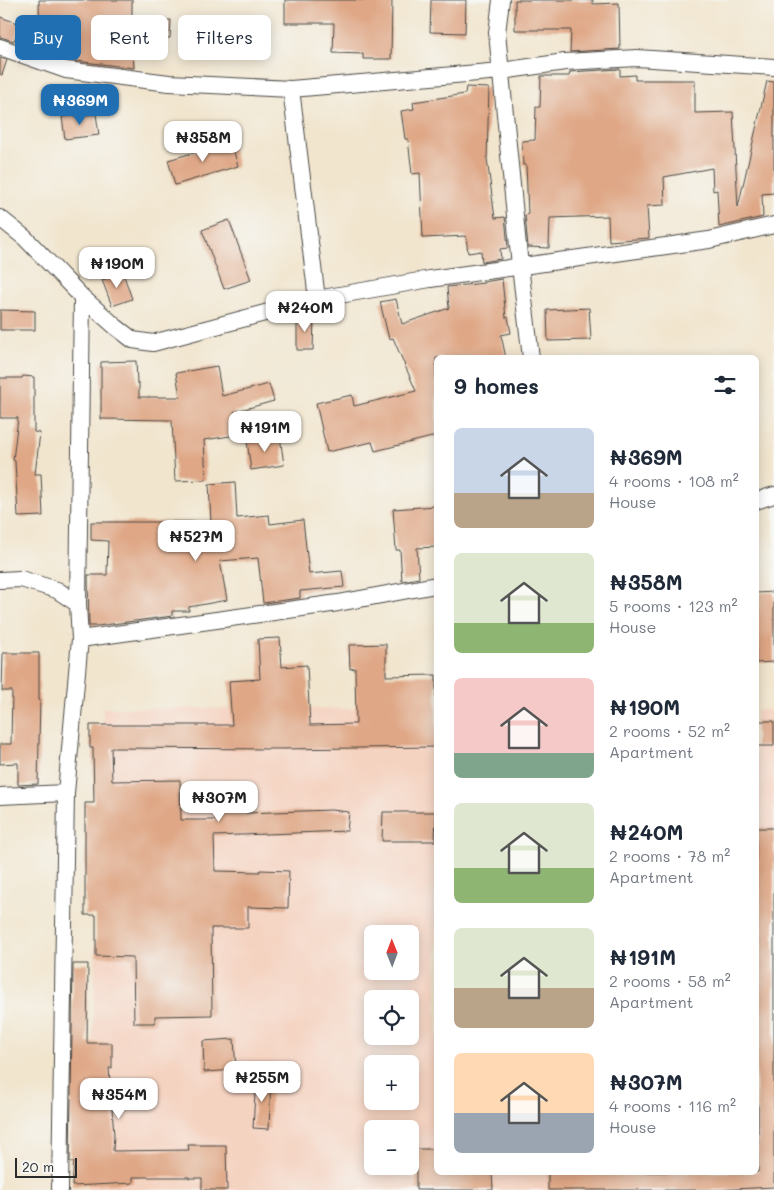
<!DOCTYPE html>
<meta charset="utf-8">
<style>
body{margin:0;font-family:Mali,sans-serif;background:#f2f2f3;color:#1f2937;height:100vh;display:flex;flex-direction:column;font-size:19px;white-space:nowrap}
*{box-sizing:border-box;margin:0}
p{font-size:16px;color:#747a83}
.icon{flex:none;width:28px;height:28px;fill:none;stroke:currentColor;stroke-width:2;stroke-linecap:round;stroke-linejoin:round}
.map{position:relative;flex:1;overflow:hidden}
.details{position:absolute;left:434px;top:355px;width:325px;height:820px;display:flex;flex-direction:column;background:#fff;border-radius:8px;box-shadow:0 2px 12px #0003}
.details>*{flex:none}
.guide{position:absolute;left:15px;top:15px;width:344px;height:45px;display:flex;gap:10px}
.needle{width:32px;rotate:359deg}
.tools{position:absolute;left:364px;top:925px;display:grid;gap:10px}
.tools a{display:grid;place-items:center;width:55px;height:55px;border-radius:8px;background:#fff;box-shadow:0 2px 12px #0003;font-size:25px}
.scale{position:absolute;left:15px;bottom:12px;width:62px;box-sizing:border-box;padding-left:5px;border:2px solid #2b2b2b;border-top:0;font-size:14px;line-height:18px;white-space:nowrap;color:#2b2b2b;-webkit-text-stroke:4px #f6f6f2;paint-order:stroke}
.price{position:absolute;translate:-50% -42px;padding:0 11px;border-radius:10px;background:#fff;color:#222;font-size:16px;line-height:32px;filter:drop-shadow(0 1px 2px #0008)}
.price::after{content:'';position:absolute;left:50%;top:30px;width:15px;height:11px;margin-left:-8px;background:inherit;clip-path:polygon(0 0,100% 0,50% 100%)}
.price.current{background:#1f6fb2;color:#fff}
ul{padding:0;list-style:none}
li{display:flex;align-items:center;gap:15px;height:125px;padding:0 20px}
li span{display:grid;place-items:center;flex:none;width:140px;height:100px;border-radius:8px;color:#555}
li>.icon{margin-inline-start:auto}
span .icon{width:60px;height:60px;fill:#fffc;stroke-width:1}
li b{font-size:21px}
h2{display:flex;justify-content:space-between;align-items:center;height:60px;padding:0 20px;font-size:21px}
.tag{padding:0 18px;border-radius:8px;background:#fff;box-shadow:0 2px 12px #0003;font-size:18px;line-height:45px}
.tag.current{background:#1f6fb2;color:#fff}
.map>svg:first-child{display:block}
</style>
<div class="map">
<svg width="774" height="1190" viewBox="0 0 774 1190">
<rect width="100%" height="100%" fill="#f6f6f2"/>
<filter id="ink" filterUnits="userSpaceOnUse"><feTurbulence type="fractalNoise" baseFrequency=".02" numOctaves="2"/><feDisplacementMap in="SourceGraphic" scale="10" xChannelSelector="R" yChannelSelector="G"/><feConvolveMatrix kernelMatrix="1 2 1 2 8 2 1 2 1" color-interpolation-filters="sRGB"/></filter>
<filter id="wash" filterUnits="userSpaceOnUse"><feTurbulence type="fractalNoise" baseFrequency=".0096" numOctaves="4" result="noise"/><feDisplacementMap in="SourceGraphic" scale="20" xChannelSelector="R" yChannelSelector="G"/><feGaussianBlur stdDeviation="1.12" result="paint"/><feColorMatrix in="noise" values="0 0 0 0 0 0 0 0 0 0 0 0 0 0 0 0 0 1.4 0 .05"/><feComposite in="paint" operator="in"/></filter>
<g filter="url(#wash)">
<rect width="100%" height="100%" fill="#f1e5ce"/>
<!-- built -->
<path fill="#f5d3c1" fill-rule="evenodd" d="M 103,708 L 436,709 L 436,1172 L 756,1172 L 756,710 L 774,710 L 774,1190 L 88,1190 ZM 372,934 L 410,934 L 410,971 L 372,971 ZM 372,999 L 410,999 L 410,1036 L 372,1036 ZM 372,1064 L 410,1064 L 410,1101 L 372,1101 ZM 372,1129 L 410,1129 L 410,1166 L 372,1166 Z"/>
<g id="blocks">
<!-- building -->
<path fill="#dfa786" d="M 39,0 L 132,0 L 132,20 L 171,20 L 170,38 L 132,38 L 134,68 L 68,60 L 40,50 Z
M 285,0 L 392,0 L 391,59 L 363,59 L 363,54 L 333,53 L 334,23 L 285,23 Z
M 431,0 L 466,0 L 465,33 L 430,32 Z
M 515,0 L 593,0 L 593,4 L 619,3 L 620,49 L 570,52 L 571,30 L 515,30 Z
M 0,17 L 20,24 L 14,41 L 0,37 Z
M 0,58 L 7,60 L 2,75 L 0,74 Z
M 620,69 L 620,76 L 635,75 L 635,80 L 695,80 L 695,113 L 733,112 L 738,207 L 767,81 L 774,82 L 774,193 L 762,194 L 763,217 L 719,227 L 717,190 L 713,191 L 712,168 L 664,177 L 665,205 L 647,206 L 649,238 L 609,241 L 608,216 L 550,218 L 549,248 L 528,247 L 525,215 L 528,214 L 526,165 L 523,165 L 522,141 L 535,140 L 536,107 L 540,107 L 541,76 L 569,76 L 570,72 Z
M 466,87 L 489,88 L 487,159 L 495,218 L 505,217 L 508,248 L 500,249 L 501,259 L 482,262 L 481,251 L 468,253 L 466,236 L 423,238 L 420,173 L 412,174 L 408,139 L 405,139 L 401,111 L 414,109 L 413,102 L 465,94 Z
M 96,114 L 99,135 L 65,139 L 62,117 Z
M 231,142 L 238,166 L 175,185 L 168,160 Z
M 229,220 L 251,280 L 224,289 L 202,230 Z
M 123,273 L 132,299 L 112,306 L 102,280 Z
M 502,279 L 506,318 L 508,317 L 511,333 L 501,335 L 506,358 L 436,358 L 436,436 L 375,451 L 372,442 L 327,452 L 316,403 L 352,395 L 354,406 L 416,391 L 393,338 L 389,339 L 380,302 L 396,299 L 402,324 L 449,308 L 447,287 L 484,283 L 484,282 Z
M 589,308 L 591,340 L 548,341 L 547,310 Z
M 0,310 L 35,311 L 35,330 L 0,330 Z
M 297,317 L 314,317 L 313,350 L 297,350 Z
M 136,361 L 137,383 L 139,383 L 139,397 L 180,397 L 176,373 L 217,366 L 222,396 L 269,384 L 274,401 L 234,412 L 237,435 L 204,440 L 206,480 L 175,481 L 172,420 L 101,419 L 101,362 Z
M 23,376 L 34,377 L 34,432 L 40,433 L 35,474 L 41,474 L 43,516 L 18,517 L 15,461 L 13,460 L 18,418 L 0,418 L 0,378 L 22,378 Z
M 280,436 L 284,465 L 251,470 L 247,441 Z
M 235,482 L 237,518 L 269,515 L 270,524 L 303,520 L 309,574 L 342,571 L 344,587 L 300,591 L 300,598 L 263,603 L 258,558 L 220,561 L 227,600 L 189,607 L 189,611 L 172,611 L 172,616 L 97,626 L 89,626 L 88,575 L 107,575 L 108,541 L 91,540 L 91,522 L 211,522 L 209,484 Z
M 436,506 L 436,547 L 417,548 L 419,578 L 402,581 L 400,550 L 396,550 L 393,509 Z
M 774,592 L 774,662 L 756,663 L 756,593 Z
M 280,638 L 282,667 L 307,665 L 310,725 L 356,724 L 355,668 L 350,669 L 349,645 L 386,644 L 386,676 L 436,675 L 436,747 L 278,749 L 111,748 L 112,781 L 180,780 L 181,820 L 216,820 L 215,811 L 246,810 L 246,813 L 331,810 L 349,812 L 347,831 L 214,836 L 215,871 L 260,872 L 260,870 L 289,871 L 288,908 L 248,907 L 248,928 L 211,928 L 212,1015 L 155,1016 L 155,1023 L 134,1023 L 133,957 L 96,956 L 96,915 L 85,915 L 85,803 L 94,803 L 93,748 L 90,748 L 90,725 L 232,725 L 229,681 L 260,679 L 258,639 Z
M 3,653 L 39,653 L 39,700 L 40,700 L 38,784 L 18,785 L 18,763 L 0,764 L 0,744 L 11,744 L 12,691 L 2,691 Z
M 756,721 L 774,721 L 774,746 L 756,746 Z
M 383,812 L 436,812 L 435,841 L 382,841 Z
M 756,828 L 774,828 L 774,1187 L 715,1190 L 548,1190 L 548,1172 L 758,1172 L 758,1106 L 757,1106 L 756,1066 Z
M 73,964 L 88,964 L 87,1043 L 112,1043 L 112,1068 L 109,1068 L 114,1135 L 113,1151 L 189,1150 L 188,1145 L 226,1145 L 227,1190 L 202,1190 L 202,1178 L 189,1178 L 189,1177 L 133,1177 L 133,1183 L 72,1186 L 74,1162 L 70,1162 Z
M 234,1039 L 236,1070 L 204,1072 L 203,1041 Z
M 256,1076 L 271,1077 L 269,1129 L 253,1128 Z
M 416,1149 L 436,1149 L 436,1172 L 492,1172 L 493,1190 L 416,1190 Z"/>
</g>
</g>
<g filter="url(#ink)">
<use href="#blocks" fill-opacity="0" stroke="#494743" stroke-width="1"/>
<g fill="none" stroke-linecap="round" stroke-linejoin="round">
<!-- street casing -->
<g stroke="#494743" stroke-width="18">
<path id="street" d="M 501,0 L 497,33 L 520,266 L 531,358
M 0,47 L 66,70 L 169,83 L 291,89 L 501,71 L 565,62 L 637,58 L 774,67
M 291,89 L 317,299
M 0,218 L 25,238 L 82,297 L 116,327 L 133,340 L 153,343 L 317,299 L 430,279 L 709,240 L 774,225
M 756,501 L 774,495
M 0,580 L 21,579 L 57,590 L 78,604
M 80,639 L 338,603 L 436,585
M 0,796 L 66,793
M 60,1190 L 66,793 L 80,639 L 78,604 L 82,297"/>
</g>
<!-- street -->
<use href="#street" stroke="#fff" stroke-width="16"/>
</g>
</g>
</svg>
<div class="tools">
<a><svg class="needle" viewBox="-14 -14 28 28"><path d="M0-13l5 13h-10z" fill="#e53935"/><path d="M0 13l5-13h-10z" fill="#747a83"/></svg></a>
<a><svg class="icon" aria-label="locate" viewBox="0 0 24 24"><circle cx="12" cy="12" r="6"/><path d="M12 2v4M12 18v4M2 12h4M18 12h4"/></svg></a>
<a>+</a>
<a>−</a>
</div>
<div class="scale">20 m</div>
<b class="price current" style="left:80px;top:126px">₦369M</b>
<b class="price" style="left:203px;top:163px">₦358M</b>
<b class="price" style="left:117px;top:289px">₦190M</b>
<b class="price" style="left:305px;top:333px">₦240M</b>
<b class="price" style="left:265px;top:453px">₦191M</b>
<b class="price" style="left:196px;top:562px">₦527M</b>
<b class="price" style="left:219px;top:823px">₦307M</b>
<b class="price" style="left:262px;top:1103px">₦255M</b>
<b class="price" style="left:119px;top:1120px">₦354M</b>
<div class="guide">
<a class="tag current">Buy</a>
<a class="tag">Rent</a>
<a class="tag">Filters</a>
</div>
<section class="details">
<h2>9 homes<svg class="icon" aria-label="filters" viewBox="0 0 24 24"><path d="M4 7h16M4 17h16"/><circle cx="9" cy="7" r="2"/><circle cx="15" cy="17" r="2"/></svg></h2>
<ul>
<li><span style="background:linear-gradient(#c9d6e8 65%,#b9a48a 0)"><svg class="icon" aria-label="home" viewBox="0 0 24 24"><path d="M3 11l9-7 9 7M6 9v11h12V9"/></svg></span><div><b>₦369M</b><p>4 rooms · 108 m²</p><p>House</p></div></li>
<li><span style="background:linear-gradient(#dfe7d0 70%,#8fb573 0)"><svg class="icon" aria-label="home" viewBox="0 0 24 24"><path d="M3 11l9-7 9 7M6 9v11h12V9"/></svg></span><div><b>₦358M</b><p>5 rooms · 123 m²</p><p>House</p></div></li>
<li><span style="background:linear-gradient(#f6c9c9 75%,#7fa58c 0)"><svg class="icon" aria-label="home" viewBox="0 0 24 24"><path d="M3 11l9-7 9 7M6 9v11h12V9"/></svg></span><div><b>₦190M</b><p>2 rooms · 52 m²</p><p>Apartment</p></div></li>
<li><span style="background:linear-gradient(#dfe7d0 65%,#8fb573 0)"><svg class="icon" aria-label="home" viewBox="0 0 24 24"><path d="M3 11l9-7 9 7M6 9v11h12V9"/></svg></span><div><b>₦240M</b><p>2 rooms · 78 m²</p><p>Apartment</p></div></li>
<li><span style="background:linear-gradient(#dfe7d0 60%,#b9a48a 0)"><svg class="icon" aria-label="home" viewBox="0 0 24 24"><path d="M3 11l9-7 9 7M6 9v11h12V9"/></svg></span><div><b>₦191M</b><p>2 rooms · 58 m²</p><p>Apartment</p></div></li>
<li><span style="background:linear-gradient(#ffd9b3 60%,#9aa5b1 0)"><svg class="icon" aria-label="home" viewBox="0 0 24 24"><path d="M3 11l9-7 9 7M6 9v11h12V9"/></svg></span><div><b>₦307M</b><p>4 rooms · 116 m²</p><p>House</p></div></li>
</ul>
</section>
</div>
